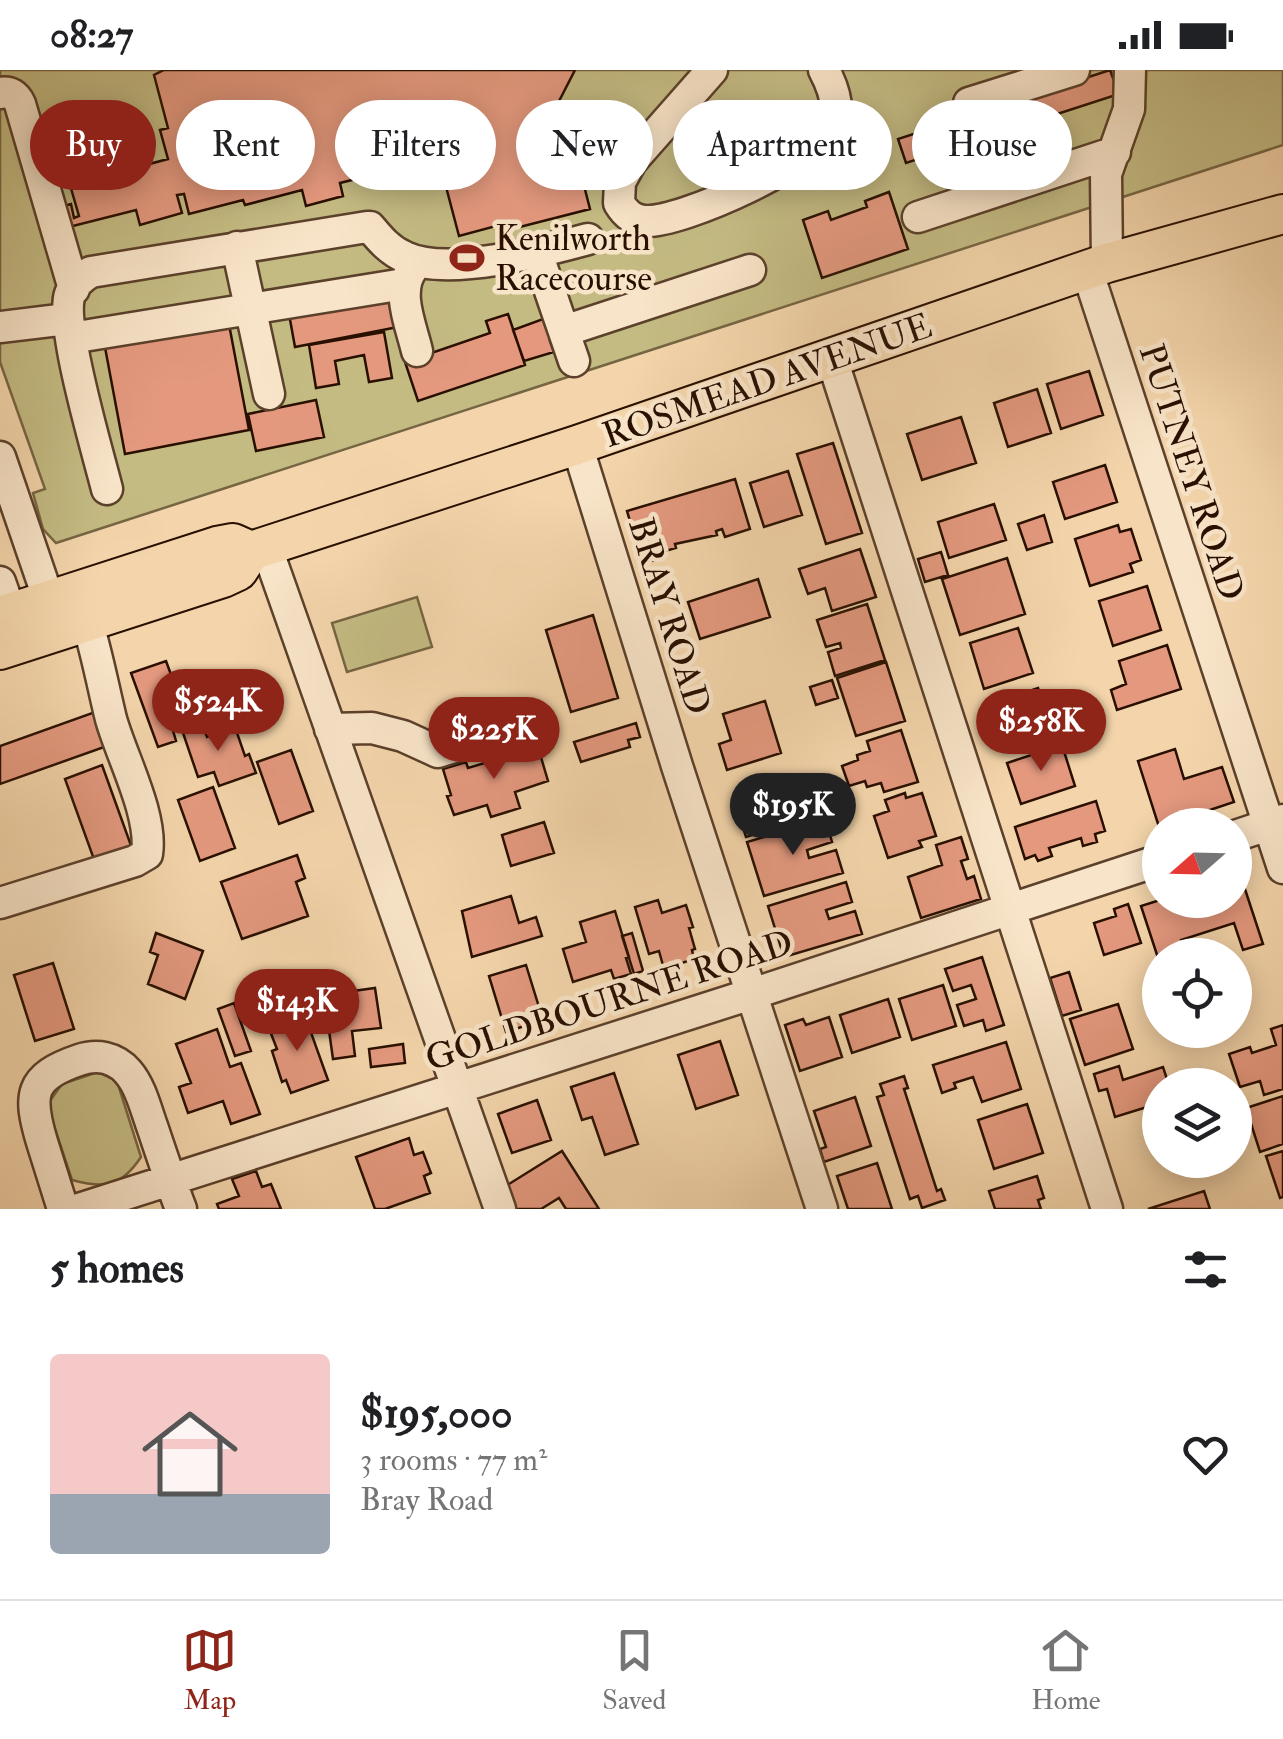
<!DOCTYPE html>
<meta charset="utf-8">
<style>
body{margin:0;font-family:"IM FELL Double Pica",serif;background:#f2f2f2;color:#202124;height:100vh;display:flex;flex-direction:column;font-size:38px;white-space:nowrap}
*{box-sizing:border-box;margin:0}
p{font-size:32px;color:#757577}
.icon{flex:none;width:55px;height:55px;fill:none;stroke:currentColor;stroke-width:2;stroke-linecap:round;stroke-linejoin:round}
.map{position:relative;height:1139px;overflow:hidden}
.side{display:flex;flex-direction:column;background:#fff;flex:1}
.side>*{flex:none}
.guide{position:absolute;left:30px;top:30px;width:1225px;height:90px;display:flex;gap:20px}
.needle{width:65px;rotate:250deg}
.buttons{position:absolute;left:1142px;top:738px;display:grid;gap:20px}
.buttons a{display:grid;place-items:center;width:110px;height:110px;border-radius:50%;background:#fff;box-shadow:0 5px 25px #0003;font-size:50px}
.price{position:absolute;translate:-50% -85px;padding:0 22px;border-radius:35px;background:#8f2418;color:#fff;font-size:32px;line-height:65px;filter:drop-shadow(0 2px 5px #0008)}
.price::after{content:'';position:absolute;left:50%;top:60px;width:30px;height:22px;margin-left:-15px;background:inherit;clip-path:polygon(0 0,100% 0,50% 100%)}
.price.current{background:#222;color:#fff}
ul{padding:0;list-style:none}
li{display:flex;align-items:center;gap:30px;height:250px;padding:0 50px}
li+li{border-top:2px solid #e0e0e0}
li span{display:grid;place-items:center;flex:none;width:280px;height:200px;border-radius:10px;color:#555}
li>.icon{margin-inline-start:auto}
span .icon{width:120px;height:120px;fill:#fffc;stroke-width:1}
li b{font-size:42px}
h2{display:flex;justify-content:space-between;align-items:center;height:120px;padding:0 50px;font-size:42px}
.tag{padding:0 35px;border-radius:45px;background:#fff;box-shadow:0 5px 25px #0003;font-size:35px;line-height:90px}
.tag.current{background:#8f2418;color:#fff}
.status{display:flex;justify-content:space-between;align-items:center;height:70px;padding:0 50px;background:#fff;direction:ltr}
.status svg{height:28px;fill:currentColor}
.dock{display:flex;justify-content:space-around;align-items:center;height:140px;border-top:2px solid #e0e0e0;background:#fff;font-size:28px;color:#757577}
.dock a{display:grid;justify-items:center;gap:5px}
.dock .current{color:#8f2418}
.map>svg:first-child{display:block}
</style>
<div class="status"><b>08:27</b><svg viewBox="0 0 49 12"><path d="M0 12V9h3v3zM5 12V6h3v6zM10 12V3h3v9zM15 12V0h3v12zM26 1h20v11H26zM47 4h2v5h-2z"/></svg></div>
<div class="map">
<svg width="1283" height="1139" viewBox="0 0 1283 1139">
<rect width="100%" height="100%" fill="#f4d5ab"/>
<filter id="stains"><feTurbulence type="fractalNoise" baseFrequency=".002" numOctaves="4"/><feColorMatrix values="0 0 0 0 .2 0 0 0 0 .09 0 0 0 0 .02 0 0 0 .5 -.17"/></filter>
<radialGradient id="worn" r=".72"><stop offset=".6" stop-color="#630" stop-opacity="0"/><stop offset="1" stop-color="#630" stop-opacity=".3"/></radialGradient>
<!-- green -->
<path fill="#c4bb83" stroke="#766542" stroke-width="2.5" d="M 0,0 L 1283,0 L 1283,75 L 56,473 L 43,459 L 33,423 L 45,419 L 0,292 Z
M 417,527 L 432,577 L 347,602 L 332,553 Z
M 98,1002 L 117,1011 L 141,1087 C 121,1117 105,1119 72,1110 L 47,1035 L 62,1014 Z"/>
<!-- building -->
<path fill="#e4997f" stroke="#280f00" stroke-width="2.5" d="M 164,0 L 575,0 L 555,39 L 547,41 L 554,65 L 570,61 L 590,139 L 512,159 L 511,152 L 459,166 L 435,75 L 393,87 L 396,99 L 340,113 L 343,126 L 306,136 L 302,120 L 245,135 L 243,130 L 189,144 L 184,124 L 177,125 L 182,143 L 140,155 L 136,140 L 65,158 L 59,137 L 71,134 L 74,148 L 79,146 L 70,115 L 168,89 L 160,60 L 168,58 L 154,5 Z
M 1110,0 L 1119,24 L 906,93 L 898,69 Z
M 1049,51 L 1061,87 L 1005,106 L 993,69 Z
M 889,122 L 908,179 L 822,208 L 803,150 L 828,141 L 831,150 L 867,137 L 865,131 Z
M 392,224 L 398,257 L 295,277 L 289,244 Z
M 508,244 L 525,295 L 418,331 L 405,292 L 490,263 L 486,251 Z
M 228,249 L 249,360 L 125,384 L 104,272 Z
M 543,249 L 547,260 L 551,259 L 554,270 L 550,271 L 554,282 L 524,291 L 513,260 Z
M 384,262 L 392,308 L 369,312 L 364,285 L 335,291 L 339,314 L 316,318 L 309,275 Z
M 1089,301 L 1103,345 L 1061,359 L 1047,314 Z
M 1037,319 L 1051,363 L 1008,377 L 994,333 Z
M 316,330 L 324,367 L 256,381 L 248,344 Z
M 961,347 L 976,393 L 922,410 L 907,364 Z
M 833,373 L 862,463 L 826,474 L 797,384 Z
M 1105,395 L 1117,432 L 1065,449 L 1053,412 Z
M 788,401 L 802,445 L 764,457 L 750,413 Z
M 735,409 L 750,459 L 725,467 L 722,459 L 716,461 L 717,465 L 675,474 L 676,478 L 655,484 L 657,489 L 643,494 L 627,441 Z
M 994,434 L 1006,470 L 949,488 L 938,452 Z
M 1044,445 L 1052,472 L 1027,480 L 1018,454 Z
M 1118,455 L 1120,462 L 1131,459 L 1141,490 L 1130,494 L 1133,502 L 1090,516 L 1075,469 Z
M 860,479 L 876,527 L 832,541 L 825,518 L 808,524 L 799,499 Z
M 941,482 L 948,505 L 925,512 L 918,489 Z
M 1007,488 L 1025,544 L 960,565 L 942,509 Z
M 758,509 L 770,547 L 700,569 L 688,532 Z
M 1147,516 L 1161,560 L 1113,576 L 1099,531 Z
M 867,534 L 885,590 L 835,606 L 828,582 L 841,578 L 840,573 L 826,577 L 817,550 Z
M 593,545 L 618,628 L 571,642 L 546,560 Z
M 1018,558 L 1033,603 L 984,619 L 970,573 Z
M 1167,575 L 1181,619 L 1117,640 L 1111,620 L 1126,614 L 1119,591 Z
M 166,591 L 188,651 L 172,657 L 176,671 L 158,677 L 131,603 Z
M 886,592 L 905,651 L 856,666 L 837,608 Z
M 832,610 L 838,628 L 816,635 L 810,617 Z
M 1038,618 L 1053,664 L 1004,680 L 990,634 Z
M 765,631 L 781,683 L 727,700 L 719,674 L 731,670 L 723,644 Z
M 95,642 L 107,676 L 0,714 L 0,676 Z
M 202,653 L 207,667 L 235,657 L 245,686 L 249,684 L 256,703 L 219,716 L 214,702 L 198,707 L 182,660 Z
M 636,653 L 640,667 L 628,670 L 630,677 L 581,692 L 574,672 Z
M 901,660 L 918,712 L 884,722 L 881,713 L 867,717 L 865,711 L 849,716 L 842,696 L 858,690 L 857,685 L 870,681 L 867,671 Z
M 1062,675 L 1075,716 L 1021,734 L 1007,693 Z
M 538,677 L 548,711 L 515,722 L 520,738 L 491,747 L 487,735 L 454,745 L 447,726 L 451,725 L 443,699 L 466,692 L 468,698 Z
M 1175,679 L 1184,709 L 1222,697 L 1234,732 L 1159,757 L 1138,691 Z
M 291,680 L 313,741 L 279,754 L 257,692 Z
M 102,695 L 133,781 L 96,795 L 65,709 Z
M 777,715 L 789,754 L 746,767 L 734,728 Z
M 213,717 L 235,778 L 200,791 L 178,730 Z
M 905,723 L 906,728 L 922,723 L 936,766 L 919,771 L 922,777 L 888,788 L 874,746 L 889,741 L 885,730 Z
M 1096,731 L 1105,761 L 1095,764 L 1097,772 L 1083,776 L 1081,768 L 1049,778 L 1052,786 L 1038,791 L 1035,785 L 1025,789 L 1015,757 Z
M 825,749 L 832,772 L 807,780 L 809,788 L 836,780 L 843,803 L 764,826 L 747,772 Z
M 544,752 L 554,783 L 511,796 L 502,765 Z
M 961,767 L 968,789 L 961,791 L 967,809 L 974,806 L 981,829 L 921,848 L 908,807 L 942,795 L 936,775 Z
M 297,785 L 305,808 L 296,812 L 308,846 L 242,869 L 221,812 Z
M 1240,804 L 1263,874 L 1243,880 L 1234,853 L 1181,870 L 1186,885 L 1160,885 L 1160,894 L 1141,836 L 1160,830 L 1235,830 L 1235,805 Z
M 846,812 L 852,832 L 826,840 L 829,849 L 855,841 L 862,864 L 784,887 L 768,836 Z
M 511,826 L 519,853 L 536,847 L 542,866 L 472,887 L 462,841 Z
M 658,830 L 662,843 L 686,835 L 693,857 L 689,858 L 695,879 L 692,880 L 694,889 L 664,899 L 659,881 L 649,884 L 635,837 Z
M 1128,834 L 1141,873 L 1104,885 L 1094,853 L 1116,846 L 1114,839 Z
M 615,841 L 629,887 L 626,888 L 631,904 L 614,909 L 611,900 L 573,912 L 563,879 L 586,872 L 580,852 Z
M 156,863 L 203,881 L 185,929 L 148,914 L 158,885 L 150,882 Z
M 632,863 L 643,901 L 634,904 L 622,866 Z
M 982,887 L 1004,955 L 986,961 L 983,950 L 964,956 L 957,935 L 976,929 L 971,915 L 953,921 L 945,899 Z
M 53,893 L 74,959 L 35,971 L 14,905 Z
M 526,895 L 543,950 L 506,962 L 489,906 Z
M 1069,902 L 1081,940 L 1062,946 L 1050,908 Z
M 943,915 L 956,956 L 912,970 L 899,929 Z
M 375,918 L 381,958 L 352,961 L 355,986 L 333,989 L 324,925 Z
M 888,929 L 900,967 L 852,983 L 840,945 Z
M 234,933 L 251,981 L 235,986 L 218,939 Z
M 1118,934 L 1133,979 L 1085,995 L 1070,949 Z
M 304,943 L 328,1010 L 291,1023 L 286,1010 L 282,1012 L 272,981 L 277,979 L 268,956 Z
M 829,947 L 842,987 L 800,1001 L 785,955 L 803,949 L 806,955 Z
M 1283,955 L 1283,1019 L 1264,1025 L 1260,1011 L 1240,1017 L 1229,984 L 1250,977 L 1252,983 L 1276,975 L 1271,959 Z
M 217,959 L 230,997 L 241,993 L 260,1044 L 231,1054 L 223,1031 L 188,1043 L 179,1017 L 191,1013 L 176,974 Z
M 720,971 L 738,1025 L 696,1039 L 678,985 Z
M 1006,972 L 1021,1019 L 982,1032 L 973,1007 L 954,1013 L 956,1018 L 942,1023 L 933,995 Z
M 403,974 L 405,993 L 371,997 L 369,979 Z
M 1119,996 L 1123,1010 L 1163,997 L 1169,1015 L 1160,1015 L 1160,1033 L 1115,1047 L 1107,1019 L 1099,1021 L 1094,1004 Z
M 614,1003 L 638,1074 L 605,1085 L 592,1047 L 582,1050 L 571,1017 Z
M 904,1006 L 908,1018 L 904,1019 L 937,1121 L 941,1119 L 945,1130 L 922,1138 L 918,1126 L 910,1129 L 877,1027 L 884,1025 L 880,1014 Z
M 1283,1026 L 1283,1074 L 1260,1082 L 1246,1038 Z
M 855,1027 L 871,1076 L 824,1092 L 820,1079 L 826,1077 L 814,1041 Z
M 537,1030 L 551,1070 L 512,1083 L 498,1044 Z
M 1027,1034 L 1043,1083 L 994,1099 L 978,1050 Z
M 409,1068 L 414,1085 L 423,1082 L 431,1103 L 424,1106 L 430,1123 L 385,1139 L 375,1139 L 356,1087 Z
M 562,1081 L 599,1139 L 566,1139 L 559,1128 L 541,1139 L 513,1139 L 501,1119 Z
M 1283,1081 L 1283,1127 L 1280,1128 L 1266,1086 Z
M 877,1093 L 892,1139 L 848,1139 L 837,1106 Z
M 256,1101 L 262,1117 L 271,1114 L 281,1139 L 219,1139 L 217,1134 L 239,1126 L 232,1109 Z
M 1037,1106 L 1044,1128 L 1038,1130 L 1041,1139 L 995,1139 L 989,1121 Z
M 1204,1121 L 1210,1139 L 1148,1139 Z"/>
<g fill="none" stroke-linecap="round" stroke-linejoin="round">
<!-- minor casing -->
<g stroke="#5b402b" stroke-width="35">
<path id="minor" d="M 712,0 L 631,92 L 620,112 L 619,133 C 625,143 632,150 644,151 C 680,154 823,90 834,53 C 840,35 832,15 824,0
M 0,23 C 10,21 16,25 20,34 L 74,219
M 969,33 L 1074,0
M 918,147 L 1115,82
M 237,177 L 269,324
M 537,183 L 574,291
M 1107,193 L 1106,104 L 1129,39 L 1130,0
M 413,198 C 395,221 411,255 417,281
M 1087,200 L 1283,798
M 0,257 L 67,249
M 564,261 L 750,200
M 71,268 L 404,214
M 832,289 L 1107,1139
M 577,375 L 677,696 L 822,1139
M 0,387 L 55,548
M 107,419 C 98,383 59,253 70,224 C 73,215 83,206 91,202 L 367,157 L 370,157 C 380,169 390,181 405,187 C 448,207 544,181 588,169
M 266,476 L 500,1139
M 0,512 L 17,560
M 330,659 L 372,658 L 403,666 L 438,682 L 535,652
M 1235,766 L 1283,750
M 0,833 L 135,791 L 147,784 C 153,745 122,688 111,649 C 103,616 97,584 87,551
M 63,1139 C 56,1117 49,1095 42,1072 C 28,1025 29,1007 79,990 C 97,984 115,987 128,1002 C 141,1017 146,1040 153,1059 C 162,1086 171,1113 181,1139
M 79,1139 L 767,919 L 1160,790"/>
</g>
<!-- major casing -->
<g stroke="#280f00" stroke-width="42">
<path id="major" d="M 0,546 L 217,476 L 233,473 L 251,481
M 0,580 L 223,508 L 238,501 L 251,481 L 577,375 L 1107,193 L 1283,144"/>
</g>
<!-- minor -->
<use href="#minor" stroke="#f8e4c8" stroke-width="30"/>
<!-- major -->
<use href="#major" stroke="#f4d5ab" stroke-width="38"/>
</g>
<!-- icons -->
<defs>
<g id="stadium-bare" transform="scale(2.7)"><path d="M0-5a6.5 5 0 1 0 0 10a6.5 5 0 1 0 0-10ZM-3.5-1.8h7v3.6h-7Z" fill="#8f2418" stroke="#f8e4c8" stroke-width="2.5" paint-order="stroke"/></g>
</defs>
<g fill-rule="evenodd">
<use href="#stadium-bare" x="467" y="188"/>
</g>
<g text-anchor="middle" stroke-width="9" stroke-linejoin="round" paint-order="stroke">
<!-- poi labels -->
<g font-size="35" fill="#280f00" stroke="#f8e4c8" text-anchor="start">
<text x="495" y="180">Kenilworth<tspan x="495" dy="40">Racecourse</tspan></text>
</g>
<!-- street labels -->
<g font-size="35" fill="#280f00" stroke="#f8e4c8">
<text transform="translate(767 310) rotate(-19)" y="12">ROSMEAD AVENUE</text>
<text transform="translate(1192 402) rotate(72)" y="12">PUTNEY ROAD</text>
<text transform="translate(670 546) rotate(73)" y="12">BRAY ROAD</text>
<text transform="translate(609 930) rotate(-18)" y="12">GOLDBOURNE ROAD</text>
</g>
</g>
<rect width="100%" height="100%" filter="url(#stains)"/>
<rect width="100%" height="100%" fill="url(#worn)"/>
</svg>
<div class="buttons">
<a><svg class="needle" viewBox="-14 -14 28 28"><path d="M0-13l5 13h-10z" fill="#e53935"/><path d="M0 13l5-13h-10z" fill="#757577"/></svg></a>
<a><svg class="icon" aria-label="locate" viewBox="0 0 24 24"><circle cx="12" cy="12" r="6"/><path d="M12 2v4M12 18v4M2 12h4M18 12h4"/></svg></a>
<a><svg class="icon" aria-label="layers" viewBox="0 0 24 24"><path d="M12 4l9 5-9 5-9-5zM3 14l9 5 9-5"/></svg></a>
</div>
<b class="price" style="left:218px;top:684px">$524K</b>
<b class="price" style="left:1041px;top:704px">$258K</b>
<b class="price" style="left:494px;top:712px">$225K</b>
<b class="price current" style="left:793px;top:788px">$195K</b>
<b class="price" style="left:297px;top:984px">$143K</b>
<div class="guide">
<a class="tag current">Buy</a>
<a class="tag">Rent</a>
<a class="tag">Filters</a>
<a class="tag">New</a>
<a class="tag">Apartment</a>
<a class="tag">House</a>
</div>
</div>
<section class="side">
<h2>5 homes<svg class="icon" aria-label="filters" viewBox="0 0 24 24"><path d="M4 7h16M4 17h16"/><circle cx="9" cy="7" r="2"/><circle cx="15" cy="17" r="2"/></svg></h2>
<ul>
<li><span style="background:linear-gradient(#f6c9c9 70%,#9aa5b1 0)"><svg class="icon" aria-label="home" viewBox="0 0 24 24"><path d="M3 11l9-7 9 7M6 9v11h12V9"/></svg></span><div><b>$195,000</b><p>3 rooms · 77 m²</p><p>Bray Road</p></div><svg class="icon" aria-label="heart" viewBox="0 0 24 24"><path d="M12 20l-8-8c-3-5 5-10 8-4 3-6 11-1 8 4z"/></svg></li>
</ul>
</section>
<nav class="dock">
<a class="current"><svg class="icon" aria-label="map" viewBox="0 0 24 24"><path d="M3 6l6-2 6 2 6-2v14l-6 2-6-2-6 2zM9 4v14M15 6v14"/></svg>Map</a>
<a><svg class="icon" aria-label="saved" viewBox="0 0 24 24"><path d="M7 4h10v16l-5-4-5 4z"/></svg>Saved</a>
<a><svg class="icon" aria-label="home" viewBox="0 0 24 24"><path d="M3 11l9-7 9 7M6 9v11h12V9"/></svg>Home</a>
</nav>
